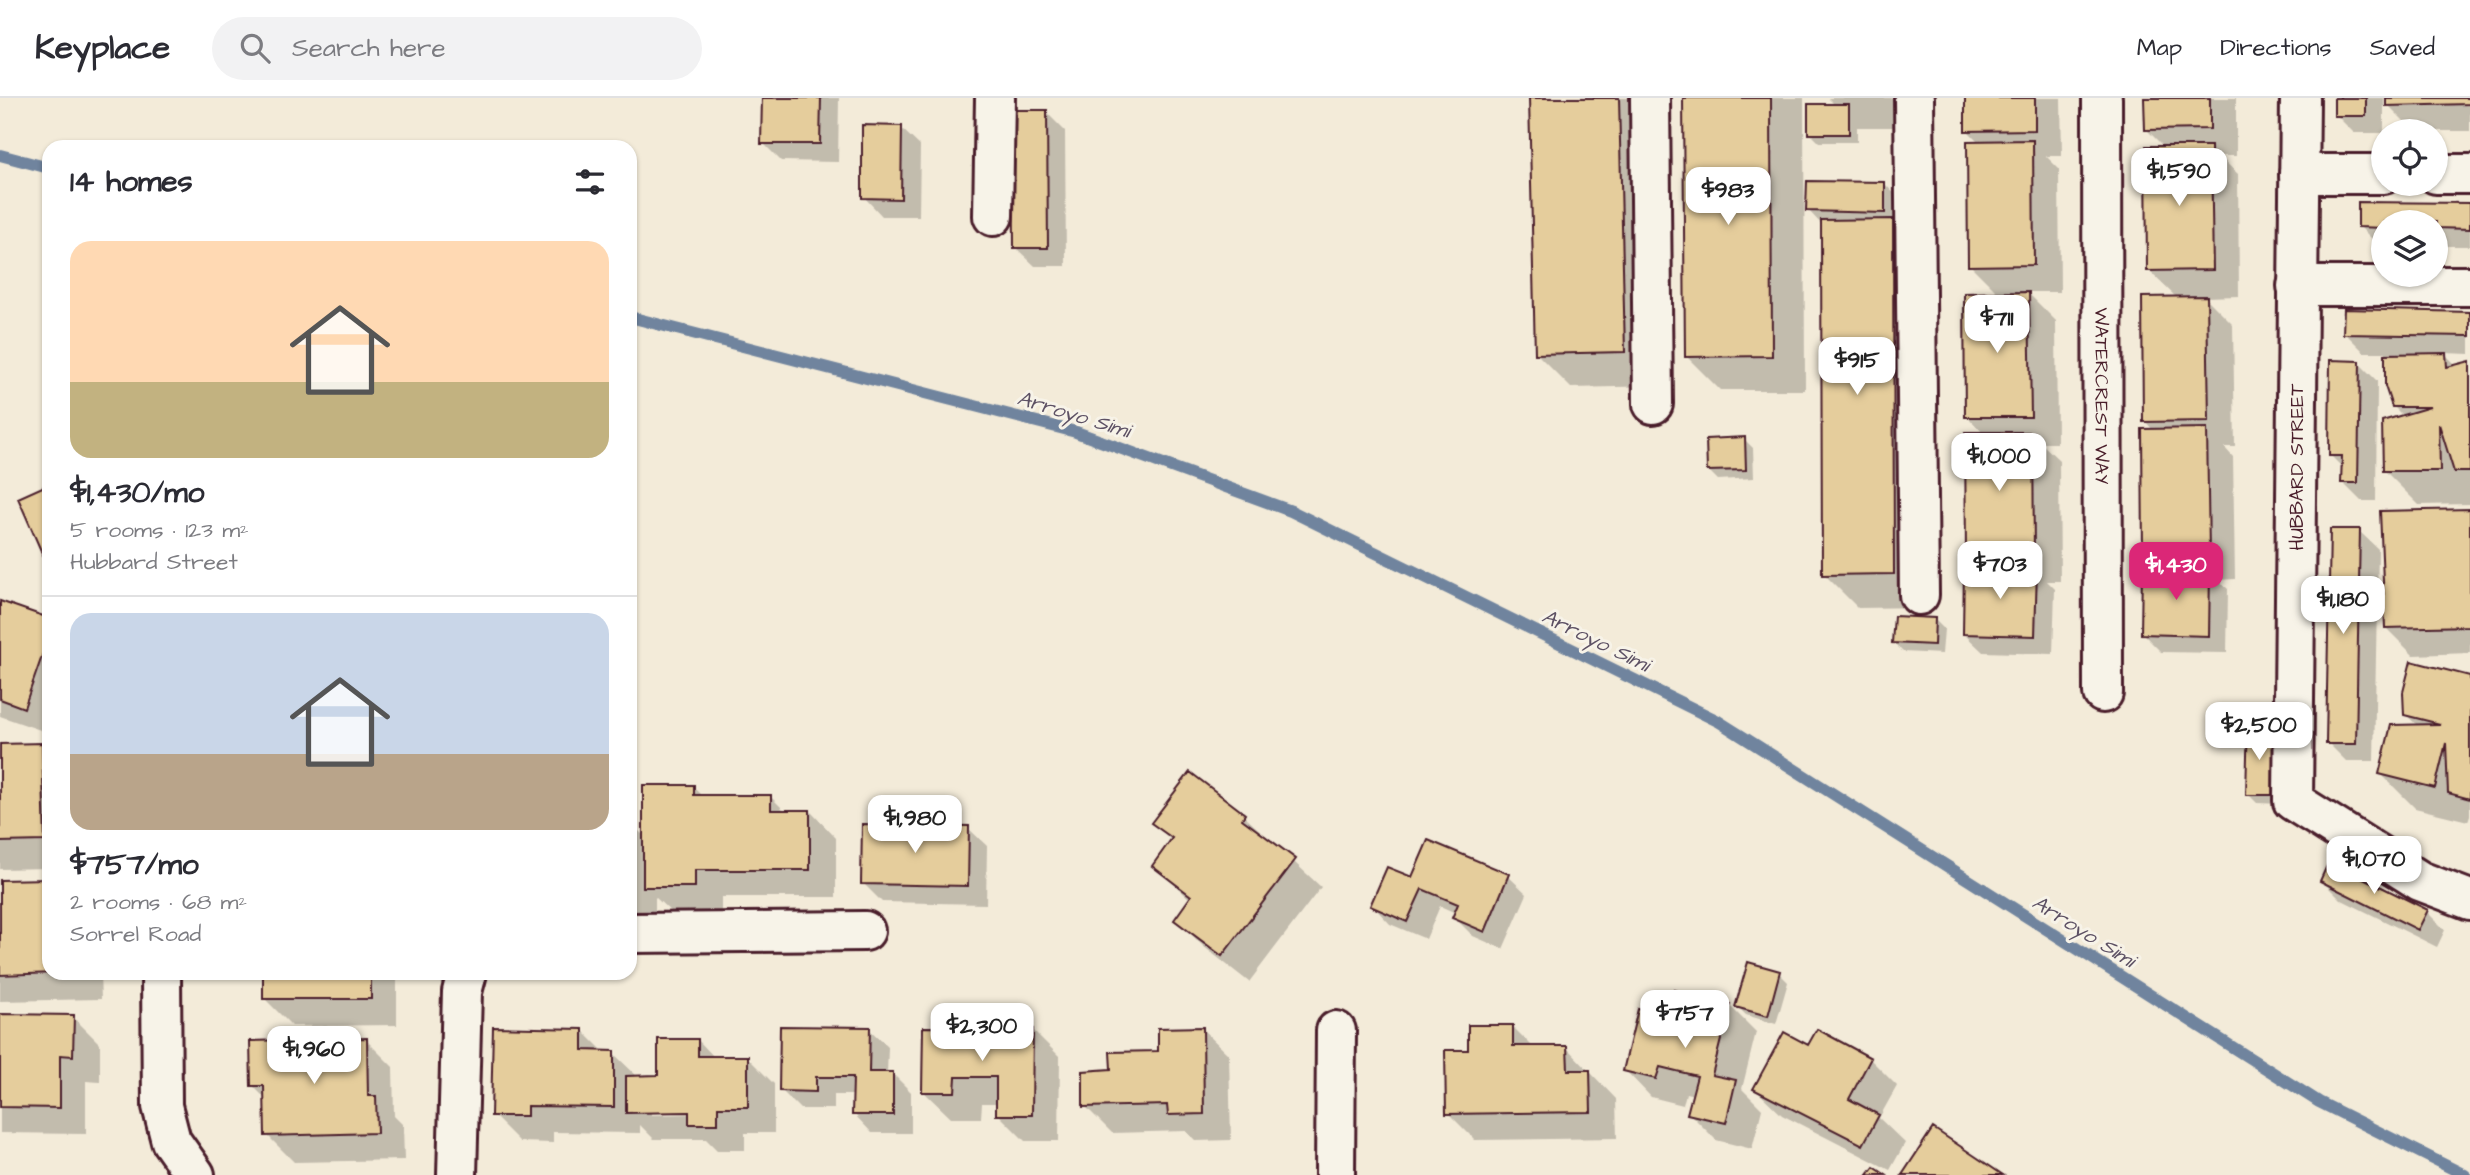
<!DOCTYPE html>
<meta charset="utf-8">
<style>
body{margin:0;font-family:"Architects Daughter",sans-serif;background:#f2f2f3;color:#2b2b33;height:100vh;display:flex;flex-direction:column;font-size:26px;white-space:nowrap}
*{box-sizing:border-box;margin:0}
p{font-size:23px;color:#7c7c81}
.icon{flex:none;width:38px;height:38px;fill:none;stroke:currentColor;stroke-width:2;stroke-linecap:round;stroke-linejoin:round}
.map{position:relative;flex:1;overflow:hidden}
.drawer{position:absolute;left:42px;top:42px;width:595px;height:840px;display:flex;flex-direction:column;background:#fff;border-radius:21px;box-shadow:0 2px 5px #0004}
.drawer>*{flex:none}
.fabs{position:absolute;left:2371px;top:21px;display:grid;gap:14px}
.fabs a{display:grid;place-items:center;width:77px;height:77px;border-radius:50%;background:#fff;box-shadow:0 2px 5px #0004;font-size:35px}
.price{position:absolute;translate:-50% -60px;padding:0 16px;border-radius:14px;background:#fff;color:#222;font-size:23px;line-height:46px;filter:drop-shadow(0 2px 4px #0008)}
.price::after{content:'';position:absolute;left:50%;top:42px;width:21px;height:16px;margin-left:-10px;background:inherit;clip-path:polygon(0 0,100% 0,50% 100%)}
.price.on{background:#db2777;color:#fff}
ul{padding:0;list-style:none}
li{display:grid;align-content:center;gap:14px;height:371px;padding:0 28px}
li+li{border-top:2px solid #e1e1e2}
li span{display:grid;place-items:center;height:217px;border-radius:21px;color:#555}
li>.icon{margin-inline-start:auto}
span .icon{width:126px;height:126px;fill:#fffc;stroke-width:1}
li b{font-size:30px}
h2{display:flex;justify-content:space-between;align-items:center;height:84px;padding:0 28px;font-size:30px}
header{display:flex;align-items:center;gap:42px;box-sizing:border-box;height:98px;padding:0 35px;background:#fff;border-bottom:2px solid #e1e1e2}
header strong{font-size:33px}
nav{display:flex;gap:38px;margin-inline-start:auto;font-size:24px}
.search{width:490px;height:63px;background:#f2f2f3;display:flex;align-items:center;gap:18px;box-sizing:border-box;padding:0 24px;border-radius:38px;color:#7c7c81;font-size:26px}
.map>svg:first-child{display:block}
</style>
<header>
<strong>Keyplace</strong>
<div class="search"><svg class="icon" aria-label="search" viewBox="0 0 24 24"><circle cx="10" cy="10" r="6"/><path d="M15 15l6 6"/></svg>Search here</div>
<nav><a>Map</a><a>Directions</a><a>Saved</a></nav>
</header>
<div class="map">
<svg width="2470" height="1077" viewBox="0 0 2470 1077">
<rect width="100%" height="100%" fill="#f3ebd9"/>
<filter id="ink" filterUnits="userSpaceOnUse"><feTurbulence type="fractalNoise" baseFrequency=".0143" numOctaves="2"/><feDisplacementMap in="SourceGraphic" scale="14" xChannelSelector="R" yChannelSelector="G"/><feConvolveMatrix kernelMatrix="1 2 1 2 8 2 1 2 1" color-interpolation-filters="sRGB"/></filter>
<g filter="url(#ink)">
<!-- shadow -->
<path fill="#0003" fill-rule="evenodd" d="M 763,0 L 839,0 L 838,64 L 781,63 L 763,45 Z
M 1531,0 L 1652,0 L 1659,288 L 1571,290 L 1537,256 Z
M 1685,0 L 1804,0 L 1805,292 L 1720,292 L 1686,258 Z
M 1828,0 L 1926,0 L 1926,29 L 1857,29 L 1857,44 L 1819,44 L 1810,35 L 1836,8 Z
M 1967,0 L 2061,0 L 2062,58 L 2046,58 L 2059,71 L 2060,194 L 2027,194 L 2056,223 L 2057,345 L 2041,345 L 2059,362 L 2060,483 L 2047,483 L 2055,491 L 2053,556 L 1983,554 L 1964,536 L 1982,471 L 1968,456 L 1984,336 L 1967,318 L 1999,196 L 1970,167 L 1980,45 L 1967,32 Z
M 2146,0 L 2236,0 L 2236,58 L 2219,58 L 2238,76 L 2239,198 L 2205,199 L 2233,227 L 2235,349 L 2224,349 L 2233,359 L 2235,481 L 2218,482 L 2228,491 L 2227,555 L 2161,554 L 2143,536 L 2162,472 L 2145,455 L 2154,333 L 2145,323 L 2177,200 L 2149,173 L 2165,50 L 2146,31 Z
M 2336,0 L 2384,0 L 2384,35 L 2354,35 L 2336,17 Z
M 2388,0 L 2470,0 L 2470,33 L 2414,33 L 2388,7 Z
M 1046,14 L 1065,33 L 1066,168 L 1035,168 L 1016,150 Z
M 901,30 L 920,48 L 919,118 L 882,118 L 864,99 Z
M 1885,86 L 1903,105 L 1927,509 L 1858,510 L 1824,476 L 1823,128 L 1808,112 Z
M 2470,107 L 2470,148 L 2436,148 L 2436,124 L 2384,124 L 2384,147 L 2378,147 L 2360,129 Z
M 2470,215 L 2470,256 L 2444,255 L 2457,268 L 2470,265 L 2470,406 L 2419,407 L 2385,373 L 2403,318 L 2393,308 L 2387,287 L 2386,254 L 2364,254 L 2345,235 Z
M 2359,265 L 2377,283 L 2376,403 L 2361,403 L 2343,385 L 2343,370 L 2330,357 Z
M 1744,341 L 1753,350 L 1754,380 L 1718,382 L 1709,373 Z
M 2470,412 L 2470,555 L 2413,557 L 2386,530 Z
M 2359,433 L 2378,451 L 2374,663 L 2346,663 L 2328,645 Z
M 0,505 L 49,522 L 49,635 L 0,618 Z
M 1935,522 L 1944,531 L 1942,556 L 1903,554 L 1894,545 Z
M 2470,580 L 2470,717 L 2468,723 L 2415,710 L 2381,676 L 2418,628 L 2405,616 Z
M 2258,621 L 2267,630 L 2267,644 L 2274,644 L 2281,706 L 2257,705 L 2248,696 Z
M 42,647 L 49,654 L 49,770 L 0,771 L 0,648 Z
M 693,689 L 702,698 L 770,698 L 785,713 L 810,713 L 836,740 L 836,799 L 721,799 L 721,815 L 672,815 L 655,799 L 655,816 L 630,815 L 630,724 L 645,739 Z
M 1244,718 L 1321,789 L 1249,884 L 1203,848 L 1176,821 L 1191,802 L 1154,768 L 1172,743 L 1154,725 Z
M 968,730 L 987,748 L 986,806 L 882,804 L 863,785 Z
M 1508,778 L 1527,796 L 1503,851 L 1473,838 L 1454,819 L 1456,815 L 1440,808 L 1426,841 L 1390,826 L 1372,807 L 1413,781 Z
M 49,783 L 49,875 L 100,875 L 101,901 L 0,903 L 0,784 Z
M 2322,783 L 2427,814 L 2445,832 L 2437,849 L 2340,801 Z
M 265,875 L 397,875 L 397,927 L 292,928 L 265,901 Z
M 1779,875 L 1788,884 L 1776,926 L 1746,917 L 1737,908 Z
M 1729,907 L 1756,934 L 1742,991 L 1762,1011 L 1752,1051 L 1716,1042 L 1689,1015 L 1694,997 L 1686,995 L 1683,1007 L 1651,999 L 1625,972 L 1670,920 Z
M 0,918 L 73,919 L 100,946 L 100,984 L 86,983 L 86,1036 L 0,1035 Z
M 1513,929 L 1534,950 L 1567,950 L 1616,1001 L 1617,1040 L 1475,1042 L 1448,1015 L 1470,953 Z
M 869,931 L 888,949 L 887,976 L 893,976 L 911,994 L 911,1035 L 872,1035 L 854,1016 L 854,997 L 834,997 L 834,1011 L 800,1011 L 781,992 Z
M 1202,931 L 1229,957 L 1231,1042 L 1196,1043 L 1186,1033 L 1112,1035 L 1085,1008 L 1112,973 L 1160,955 Z
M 582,932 L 605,955 L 613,955 L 638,979 L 660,979 L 698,942 L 715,960 L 747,959 L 774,986 L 774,1035 L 745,1035 L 745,1052 L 717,1052 L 706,1041 L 654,1041 L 640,1027 L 640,1035 L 553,1034 L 553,1045 L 520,1044 L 493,1017 ZM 652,1013 L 697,1013 L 697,1016 L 652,1017 Z
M 1033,932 L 1060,959 L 1059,1043 L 1025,1043 L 998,1016 L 998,1005 L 982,1005 L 981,1020 L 951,1020 L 924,994 Z
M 366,942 L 393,969 L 394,1018 L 403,1027 L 404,1062 L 294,1064 L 267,1037 L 266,1001 L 253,988 Z
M 1809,950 L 1870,961 L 1897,988 L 1879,1020 L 1905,1045 L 1890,1072 L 1782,1017 L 1755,991 Z"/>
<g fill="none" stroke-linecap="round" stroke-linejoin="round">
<!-- stream -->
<path stroke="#70849e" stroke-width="12" d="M 0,57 L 49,70
M 630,219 L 1076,334 L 1291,413 L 1718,623 L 2319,1004 L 2465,1077"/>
</g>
<!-- building -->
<path fill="#e5cd9c" stroke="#4a1f2b" stroke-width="2" d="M 762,0 L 821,0 L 820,46 L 761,46 Z
M 1529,0 L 1619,0 L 1625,254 L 1535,256 Z
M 1683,0 L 1771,0 L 1772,258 L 1685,259 Z
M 1965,0 L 2035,0 L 2035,32 L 1965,33 Z
M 2144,0 L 2210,0 L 2210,31 L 2145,32 Z
M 2334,0 L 2366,0 L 2366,18 L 2334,18 Z
M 2386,0 L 2470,0 L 2470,6 L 2386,8 Z
M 1808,6 L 1849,6 L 1849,36 L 1808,36 Z
M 1013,12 L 1047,12 L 1048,150 L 1014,150 Z
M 862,27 L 902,28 L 901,101 L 862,100 Z
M 2033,42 L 2034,167 L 1968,168 L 1967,43 Z
M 2146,48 L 2211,48 L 2213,172 L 2147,173 Z
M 1807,83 L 1885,84 L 1885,115 L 1806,113 Z
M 2358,104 L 2470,105 L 2470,131 L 2436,130 L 2436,124 L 2384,124 L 2384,130 L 2358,129 Z
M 1893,121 L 1894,476 L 1822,477 L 1821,122 Z
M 2029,194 L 2031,319 L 1965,319 L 1964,195 Z
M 2207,198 L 2209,323 L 2143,324 L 2142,199 Z
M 2344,211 L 2470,214 L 2470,238 L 2343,236 Z
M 2446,255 L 2447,269 L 2470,263 L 2470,374 L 2454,374 L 2439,326 L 2440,373 L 2383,373 L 2382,323 L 2430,309 L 2392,309 L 2385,288 L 2385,256 Z
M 2330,262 L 2360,263 L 2358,385 L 2341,385 L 2342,358 L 2329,358 Z
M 2207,330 L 2209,455 L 2143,456 L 2142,331 Z
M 1965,334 L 2033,334 L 2034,457 L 1966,457 Z
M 1745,339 L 1746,372 L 1707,373 L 1706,341 Z
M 49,386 L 49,471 L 18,400 Z
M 2470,411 L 2470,528 L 2385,530 L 2380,413 Z
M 2330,431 L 2360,431 L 2356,646 L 2326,646 Z
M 1964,469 L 2037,471 L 2035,538 L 1963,536 Z
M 2142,470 L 2210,471 L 2209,538 L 2141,536 Z
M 0,503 L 49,520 L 49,538 L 24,610 L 0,601 Z
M 1894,518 L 1935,520 L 1934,547 L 1892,545 Z
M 2411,563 L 2470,578 L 2470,701 L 2448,695 L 2446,645 L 2435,690 L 2379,676 L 2391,627 L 2440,626 L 2404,617 L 2403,594 Z
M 2248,619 L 2259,619 L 2258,642 L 2275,642 L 2273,697 L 2246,697 Z
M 42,645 L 45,743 L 0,744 L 0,646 Z
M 1190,674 L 1245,716 L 1242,721 L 1296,761 L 1222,858 L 1174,822 L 1191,798 L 1152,768 L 1172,740 L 1151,725 Z
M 643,687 L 694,687 L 694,697 L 771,697 L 771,712 L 810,712 L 810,772 L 695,772 L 695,789 L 643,789 Z
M 862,726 L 969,728 L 968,788 L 861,786 Z
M 1428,742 L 1509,776 L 1485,834 L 1452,820 L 1458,806 L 1422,791 L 1407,824 L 1370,808 L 1387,769 L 1412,779 Z
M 2329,763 L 2428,812 L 2418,832 L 2320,783 Z
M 49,781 L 49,875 L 56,875 L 0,877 L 0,782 Z
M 1748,864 L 1780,873 L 1768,918 L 1735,909 Z
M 263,875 L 371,875 L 371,901 L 263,901 Z
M 1674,892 L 1730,906 L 1712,977 L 1736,982 L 1726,1025 L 1687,1016 L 1697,978 L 1660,969 L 1656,981 L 1623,973 L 1638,911 L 1668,918 Z
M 0,916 L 74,917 L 73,958 L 60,957 L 60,1010 L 0,1009 Z
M 1468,927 L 1513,927 L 1513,948 L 1567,948 L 1568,972 L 1590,972 L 1591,1014 L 1446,1016 L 1445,952 L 1468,952 Z
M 780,928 L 870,929 L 869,974 L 893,974 L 893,1017 L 852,1017 L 853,979 L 816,979 L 816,994 L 779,993 Z
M 493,929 L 583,931 L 583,952 L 614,953 L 614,1009 L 527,1008 L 527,1018 L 491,1018 Z
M 923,929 L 1033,930 L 1032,1017 L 996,1017 L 996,979 L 956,979 L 955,994 L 922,994 Z
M 1203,929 L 1204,1016 L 1168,1017 L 1167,1007 L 1083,1009 L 1083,973 L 1111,971 L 1110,954 L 1158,953 L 1158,930 Z
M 1817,931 L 1871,960 L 1849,1001 L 1879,1017 L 1863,1047 L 1753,991 L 1784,934 L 1808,947 Z
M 367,940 L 368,998 L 376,998 L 377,1035 L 265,1038 L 264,988 L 251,988 L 250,943 Z
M 658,941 L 698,941 L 698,958 L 748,958 L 748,1009 L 718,1009 L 718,1026 L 689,1026 L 689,1014 L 626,1015 L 626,978 L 658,977 Z
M 1933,1030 L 2003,1077 L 1902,1077 Z
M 1874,1069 L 1886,1077 L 1868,1077 Z"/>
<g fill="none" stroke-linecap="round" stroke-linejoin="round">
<!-- minor casing -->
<g stroke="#4a1f2b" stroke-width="44">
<g id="minor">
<path d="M 1650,0 L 1653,306"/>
<path d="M 1914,0 L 1919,497"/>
<path id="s1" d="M 2102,0 L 2103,595"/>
<path d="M 2300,0 L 2293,703 L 2420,783 L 2470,802"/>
<path d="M 2299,76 L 2384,76"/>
<path d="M 2436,76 L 2470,76"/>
<path d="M 993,118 L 995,0"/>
<path d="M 2297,188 L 2470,188"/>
<path d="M 630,835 L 865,833"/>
<path d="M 161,875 L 162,1008 L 171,1043 L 195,1077"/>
<path d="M 457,1077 L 462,894 L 467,875"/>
<path d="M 1335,1077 L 1336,933"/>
</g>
</g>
<!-- minor -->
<use href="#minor" stroke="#f7f3e8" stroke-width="38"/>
</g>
</g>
<g text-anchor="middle" stroke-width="6" stroke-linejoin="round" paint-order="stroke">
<!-- street labels -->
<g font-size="19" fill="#4a1f2b" stroke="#f7f3e8">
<text dy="7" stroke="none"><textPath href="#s1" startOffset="298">WATERCREST WAY</textPath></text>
<text transform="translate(2296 369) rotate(-90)" y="7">HUBBARD STREET</text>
</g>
<!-- water labels -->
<g font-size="21" font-style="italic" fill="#5d5164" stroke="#f7f3e8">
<text transform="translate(1074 316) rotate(17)" y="7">Arroyo Simi</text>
<text transform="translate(1596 542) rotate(26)" y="7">Arroyo Simi</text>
<text transform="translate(2084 833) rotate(32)" y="7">Arroyo Simi</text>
</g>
</g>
</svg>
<div class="fabs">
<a><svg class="icon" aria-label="locate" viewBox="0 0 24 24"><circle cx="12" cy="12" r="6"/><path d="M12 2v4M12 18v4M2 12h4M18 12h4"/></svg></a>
<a><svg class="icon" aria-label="layers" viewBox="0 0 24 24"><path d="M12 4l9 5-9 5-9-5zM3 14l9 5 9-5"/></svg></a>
</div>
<b class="price" style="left:2179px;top:110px">$1,590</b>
<b class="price" style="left:1728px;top:129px">$983</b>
<b class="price" style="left:1997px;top:257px">$711</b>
<b class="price" style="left:1857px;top:299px">$915</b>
<b class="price" style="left:1999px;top:395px">$1,000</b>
<b class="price" style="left:2000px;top:503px">$703</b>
<b class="price on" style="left:2176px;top:504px">$1,430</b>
<b class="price" style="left:2343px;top:538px">$1,180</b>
<b class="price" style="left:2259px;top:664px">$2,500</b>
<b class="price" style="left:915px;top:757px">$1,980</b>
<b class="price" style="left:2374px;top:798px">$1,070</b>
<b class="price" style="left:1685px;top:952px">$757</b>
<b class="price" style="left:982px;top:965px">$2,300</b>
<b class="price" style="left:314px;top:988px">$1,960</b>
<section class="drawer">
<h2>14 homes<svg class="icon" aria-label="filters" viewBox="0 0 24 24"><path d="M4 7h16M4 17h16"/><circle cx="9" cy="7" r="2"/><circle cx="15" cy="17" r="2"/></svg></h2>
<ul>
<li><span style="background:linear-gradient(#ffd9b3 65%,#c2b280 0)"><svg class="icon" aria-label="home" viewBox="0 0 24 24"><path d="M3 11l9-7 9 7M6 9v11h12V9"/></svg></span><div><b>$1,430/mo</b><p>5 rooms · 123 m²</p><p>Hubbard Street</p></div></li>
<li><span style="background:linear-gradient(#c9d6e8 65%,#b9a48a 0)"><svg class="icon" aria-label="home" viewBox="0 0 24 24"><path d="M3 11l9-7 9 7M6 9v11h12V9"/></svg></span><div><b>$757/mo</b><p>2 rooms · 68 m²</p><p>Sorrel Road</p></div></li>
</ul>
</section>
</div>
